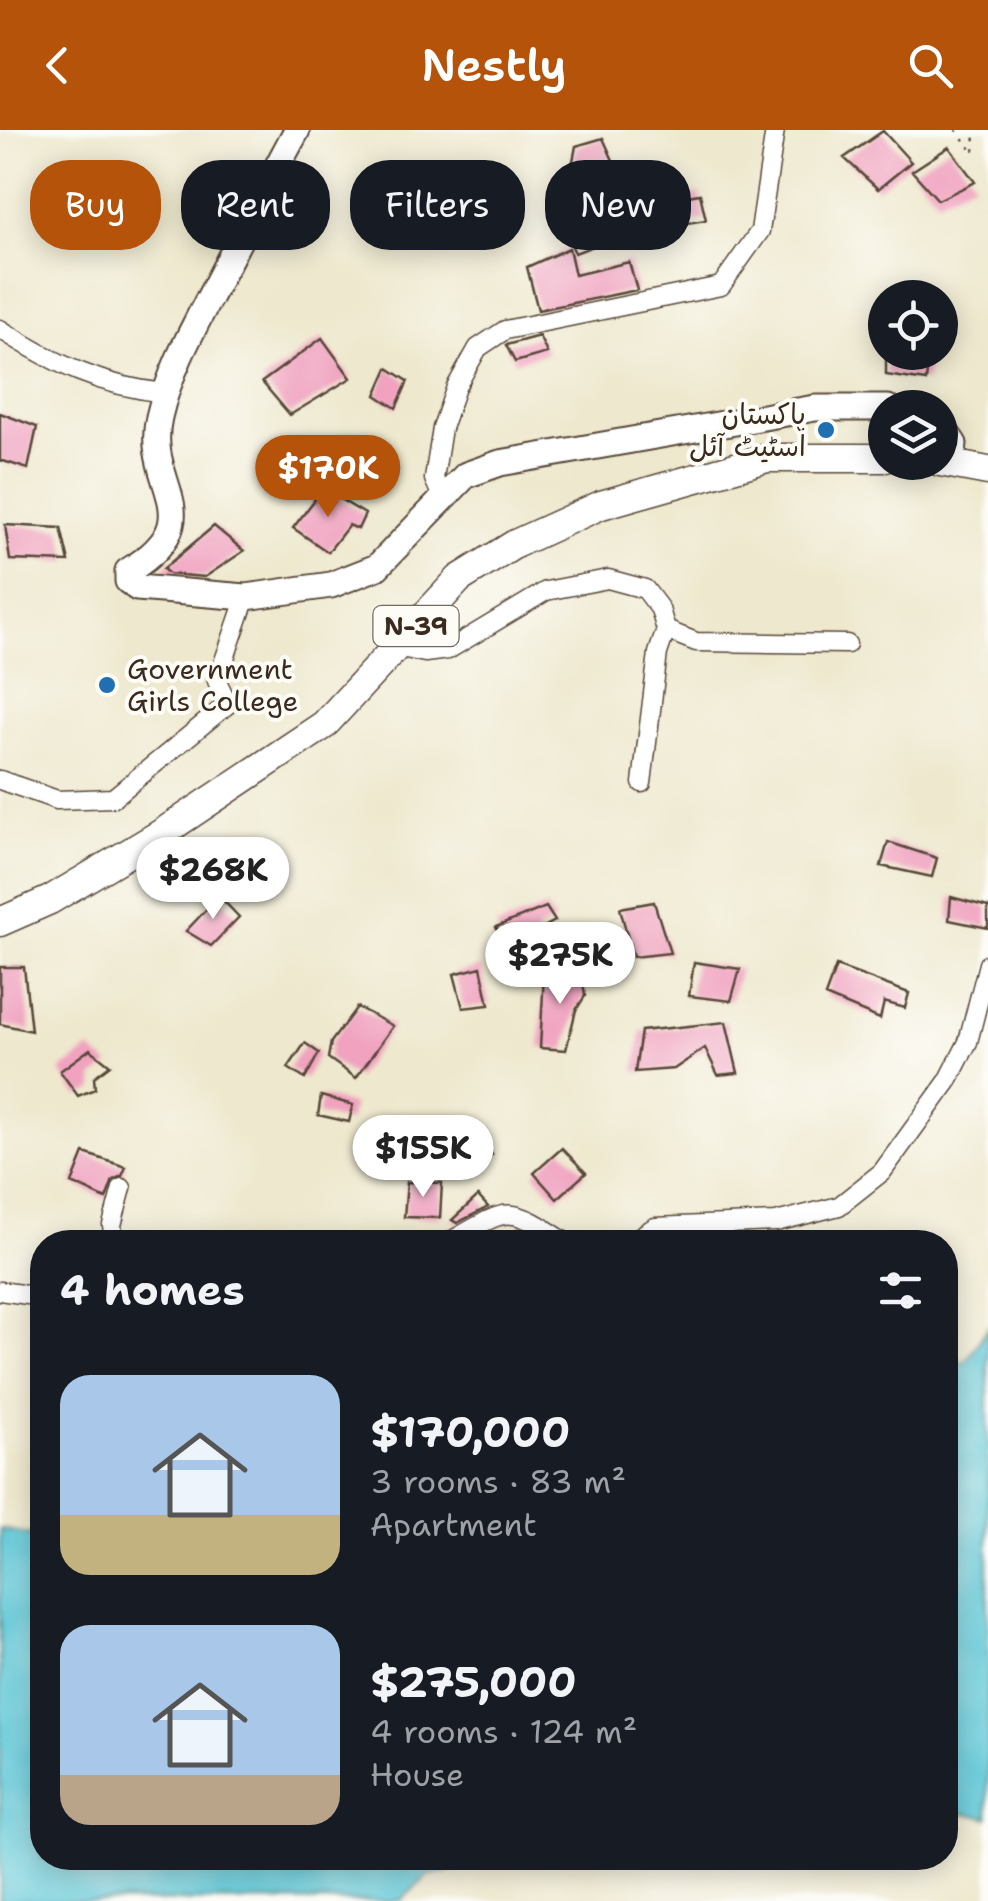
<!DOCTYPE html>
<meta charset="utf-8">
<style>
body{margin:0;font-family:"Shantell Sans","Playpen Sans Arabic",sans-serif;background:#242831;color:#f1f3f6;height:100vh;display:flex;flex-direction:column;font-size:38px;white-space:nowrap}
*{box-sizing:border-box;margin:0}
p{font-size:32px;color:#9ea1a6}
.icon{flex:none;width:55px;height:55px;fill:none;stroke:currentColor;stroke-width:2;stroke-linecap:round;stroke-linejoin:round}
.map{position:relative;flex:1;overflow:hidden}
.details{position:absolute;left:30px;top:1100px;width:928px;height:640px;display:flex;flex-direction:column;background:#171b24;border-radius:40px;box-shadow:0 5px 25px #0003}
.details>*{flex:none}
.top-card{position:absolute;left:30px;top:30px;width:930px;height:90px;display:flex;gap:20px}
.controls{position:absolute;left:868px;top:150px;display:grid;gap:20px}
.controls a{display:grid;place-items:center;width:90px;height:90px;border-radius:50%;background:#171b24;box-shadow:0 5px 25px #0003;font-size:50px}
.price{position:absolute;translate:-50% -85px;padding:0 22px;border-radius:35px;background:#fff;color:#222;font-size:32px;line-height:65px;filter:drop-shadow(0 2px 5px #0008)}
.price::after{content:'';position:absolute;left:50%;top:60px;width:30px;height:22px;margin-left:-15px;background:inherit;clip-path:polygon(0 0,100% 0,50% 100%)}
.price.selected{background:#b45309;color:#fff}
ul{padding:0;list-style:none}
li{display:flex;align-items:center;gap:30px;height:250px;padding:0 30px}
li span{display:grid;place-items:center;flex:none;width:280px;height:200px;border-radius:30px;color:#555}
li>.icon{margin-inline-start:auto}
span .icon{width:120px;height:120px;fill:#fffc;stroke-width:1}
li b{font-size:42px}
h2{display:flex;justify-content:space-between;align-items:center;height:120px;padding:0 30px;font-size:42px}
.pill{padding:0 35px;border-radius:40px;background:#171b24;box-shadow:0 5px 25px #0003;font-size:35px;line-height:90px}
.pill.selected{background:#b45309;color:#fff}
header{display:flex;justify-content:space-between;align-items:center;height:130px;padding:0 30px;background:#b45309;color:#fff;font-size:45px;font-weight:600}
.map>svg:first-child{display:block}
</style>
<header><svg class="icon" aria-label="back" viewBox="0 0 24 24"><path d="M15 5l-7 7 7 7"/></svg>Nestly<svg class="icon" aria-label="search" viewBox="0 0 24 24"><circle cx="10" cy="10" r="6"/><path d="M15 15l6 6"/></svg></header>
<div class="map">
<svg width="988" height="1771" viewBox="0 0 988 1771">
<rect width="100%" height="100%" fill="#fdfcf7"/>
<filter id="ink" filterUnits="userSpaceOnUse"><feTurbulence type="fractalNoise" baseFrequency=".01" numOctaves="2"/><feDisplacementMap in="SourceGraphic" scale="20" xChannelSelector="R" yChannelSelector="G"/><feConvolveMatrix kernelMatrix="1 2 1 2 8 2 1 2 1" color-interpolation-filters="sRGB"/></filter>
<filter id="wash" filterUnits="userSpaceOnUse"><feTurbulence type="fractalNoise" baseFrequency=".0048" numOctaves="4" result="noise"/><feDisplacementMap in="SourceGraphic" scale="40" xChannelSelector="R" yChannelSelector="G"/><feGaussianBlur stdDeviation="2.25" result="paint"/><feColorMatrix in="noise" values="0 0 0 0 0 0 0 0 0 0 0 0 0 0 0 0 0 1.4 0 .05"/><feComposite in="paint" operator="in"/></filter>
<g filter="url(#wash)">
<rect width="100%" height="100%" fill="#eee8ce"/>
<!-- water -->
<path fill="#5dc7d7" stroke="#4c787a" stroke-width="2.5" d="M 988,1197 L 988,1688 L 945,1679 L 945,1236 L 967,1231 Z
M 0,1399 L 42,1407 L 42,1728 L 521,1728 L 429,1745 L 400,1771 L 0,1771 Z"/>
<g id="blocks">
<!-- building -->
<path fill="#f0a2bf" d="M 883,1 L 911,32 L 878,59 L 844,28 Z
M 603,8 L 624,55 L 585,66 L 572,36 L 576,16 Z
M 949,17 L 975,52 L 938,70 L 912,41 Z
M 700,64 L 706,90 L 674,95 L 668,69 Z
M 594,75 L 607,111 L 575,123 L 558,86 Z
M 569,118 L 575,145 L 629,132 L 637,160 L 538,180 L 527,137 Z
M 539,206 L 547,223 L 515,232 L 506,215 Z
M 322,208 L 351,248 L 290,285 L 262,252 Z
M 886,222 L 929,222 L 926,251 L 886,245 Z
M 388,238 L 408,251 L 396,278 L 376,265 Z
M 0,283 L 37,297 L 28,339 L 0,330 Z
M 323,359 L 365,384 L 358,399 L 349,395 L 328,422 L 293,398 Z
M 5,395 L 61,398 L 69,432 L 10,430 Z
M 214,396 L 244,421 L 205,447 L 169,444 L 163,439 Z
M 888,712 L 937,728 L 932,747 L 881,736 Z
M 255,718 L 274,739 L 255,757 L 231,737 Z
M 219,766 L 239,787 L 211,816 L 186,801 Z
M 951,767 L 988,777 L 988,798 L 949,790 Z
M 654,772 L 670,823 L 633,827 L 620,778 Z
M 546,777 L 555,791 L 536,801 L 540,811 L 507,824 L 496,797 Z
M 694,832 L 740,839 L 731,871 L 689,866 Z
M 836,836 L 909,863 L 905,878 L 884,872 L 880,889 L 825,866 Z
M 0,837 L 24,837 L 31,901 L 0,894 Z
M 481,837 L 489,875 L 463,878 L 454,844 Z
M 581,838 L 585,866 L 576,880 L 566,920 L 540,918 L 544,844 Z
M 357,877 L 393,896 L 356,948 L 328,928 L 331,912 Z
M 726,892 L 738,943 L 718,945 L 705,918 L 674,939 L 635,942 L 641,901 Z
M 305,913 L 319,923 L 305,949 L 288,938 Z
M 90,919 L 110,935 L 94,947 L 95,959 L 78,966 L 60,941 Z
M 321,966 L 353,975 L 349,992 L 318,985 Z
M 477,1002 L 492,1025 L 475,1036 L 461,1017 Z
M 562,1018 L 586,1043 L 557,1069 L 534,1043 Z
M 84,1023 L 126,1037 L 122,1046 L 113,1050 L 106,1069 L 72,1053 Z
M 407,1052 L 442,1053 L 440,1088 L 404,1087 Z
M 478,1066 L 488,1077 L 457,1093 L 452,1090 Z
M 518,1099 L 537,1109 L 541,1112 L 496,1112 Z"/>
</g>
</g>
<g filter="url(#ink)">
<use href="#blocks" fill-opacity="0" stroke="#564638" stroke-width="2.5"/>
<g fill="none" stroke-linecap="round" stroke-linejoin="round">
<!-- street casing -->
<g stroke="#564638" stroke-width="21">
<path id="street" d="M 0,199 C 55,234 100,256 165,263
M 443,369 L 434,349 L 442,298 L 456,257 L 478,218 L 505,200 L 721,156 L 760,101 L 775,0
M 666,500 L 696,512 L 847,514
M 396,517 L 425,523 L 448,520 L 546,461 L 608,449 L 645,459 L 660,479 L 666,500 L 658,523 L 642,653
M 0,650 L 57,670 L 113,668 L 228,574 L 217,551 L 246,467
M 114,1112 L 112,1095 L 122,1058
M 449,1112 C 509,1078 507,1073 565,1112
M 631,1112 L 655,1097 L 776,1092 L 839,1076 L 882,1042 L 948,951 L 968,912 L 988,834
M 0,1161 L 42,1167"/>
</g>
<!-- secondary casing -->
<g stroke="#564638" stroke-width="29">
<path id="secondary" d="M 297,0 C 269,51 243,103 216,155 C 193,199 170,239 159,287 C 143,356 216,387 128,441 L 128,451 L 137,458 L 246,467 L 331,455 L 377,437 L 466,345 L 500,333 L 815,278 L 888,278
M 940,294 L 954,314 L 952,334"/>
</g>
<!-- primary casing -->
<g stroke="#564638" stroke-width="31">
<path id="primary" d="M 940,332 L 988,341
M 0,792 L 50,770 L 162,703 L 324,595 L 459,449 L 515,414 L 601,375 L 767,328 L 885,328"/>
</g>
<!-- path -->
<path stroke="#564638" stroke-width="2.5" stroke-dasharray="2.5 8" stroke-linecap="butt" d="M 956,0 L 974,23 L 975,0"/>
<!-- street -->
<use href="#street" stroke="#fff" stroke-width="18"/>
<!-- secondary -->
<use href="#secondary" stroke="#fff" stroke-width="25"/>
<!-- primary -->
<use href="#primary" stroke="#fff" stroke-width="28"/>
</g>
</g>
<!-- markers -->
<g fill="#1f6fb2" stroke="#fdfcf7" stroke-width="4">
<circle cx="826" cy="300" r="10"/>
<circle cx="107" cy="555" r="10"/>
</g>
<g text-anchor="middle" stroke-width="8" stroke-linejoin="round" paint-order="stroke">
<!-- shield labels -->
<rect fill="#fdfcf7" stroke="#75695f" stroke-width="2.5" x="373.5" y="476" width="85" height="40" rx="8"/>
<g font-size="25" font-weight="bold" fill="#3b2a1e">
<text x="416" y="505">N-39</text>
</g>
<!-- poi labels -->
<g font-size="28" fill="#3b2a1e" stroke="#fdfcf7" text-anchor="end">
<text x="806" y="294">پاکستان<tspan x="806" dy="32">اسٹیٹ آئل</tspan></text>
<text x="127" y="549" text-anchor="start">Government<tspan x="127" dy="32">Girls College</tspan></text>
</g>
</g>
</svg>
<div class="controls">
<a><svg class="icon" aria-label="locate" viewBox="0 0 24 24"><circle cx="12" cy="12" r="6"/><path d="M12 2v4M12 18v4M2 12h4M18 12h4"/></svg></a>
<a><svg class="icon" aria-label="layers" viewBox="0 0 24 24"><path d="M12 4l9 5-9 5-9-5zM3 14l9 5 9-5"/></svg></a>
</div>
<b class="price selected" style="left:328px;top:390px">$170K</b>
<b class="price" style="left:213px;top:792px">$268K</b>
<b class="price" style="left:560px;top:877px">$275K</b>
<b class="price" style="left:423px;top:1070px">$155K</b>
<div class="top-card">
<a class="pill selected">Buy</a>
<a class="pill">Rent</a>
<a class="pill">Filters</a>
<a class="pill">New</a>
</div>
<section class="details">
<h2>4 homes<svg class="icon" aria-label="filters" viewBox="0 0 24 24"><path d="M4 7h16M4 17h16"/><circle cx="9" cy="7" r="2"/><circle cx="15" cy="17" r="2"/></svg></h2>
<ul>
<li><span style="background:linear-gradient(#a9c7e8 70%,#c2b280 0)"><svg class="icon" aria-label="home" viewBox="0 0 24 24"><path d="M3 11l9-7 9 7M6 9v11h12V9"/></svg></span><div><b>$170,000</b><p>3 rooms · 83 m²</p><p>Apartment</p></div></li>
<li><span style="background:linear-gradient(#a9c7e8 75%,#b9a48a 0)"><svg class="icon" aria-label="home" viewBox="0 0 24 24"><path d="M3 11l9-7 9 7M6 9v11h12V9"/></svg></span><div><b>$275,000</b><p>4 rooms · 124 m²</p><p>House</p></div></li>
</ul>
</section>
</div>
